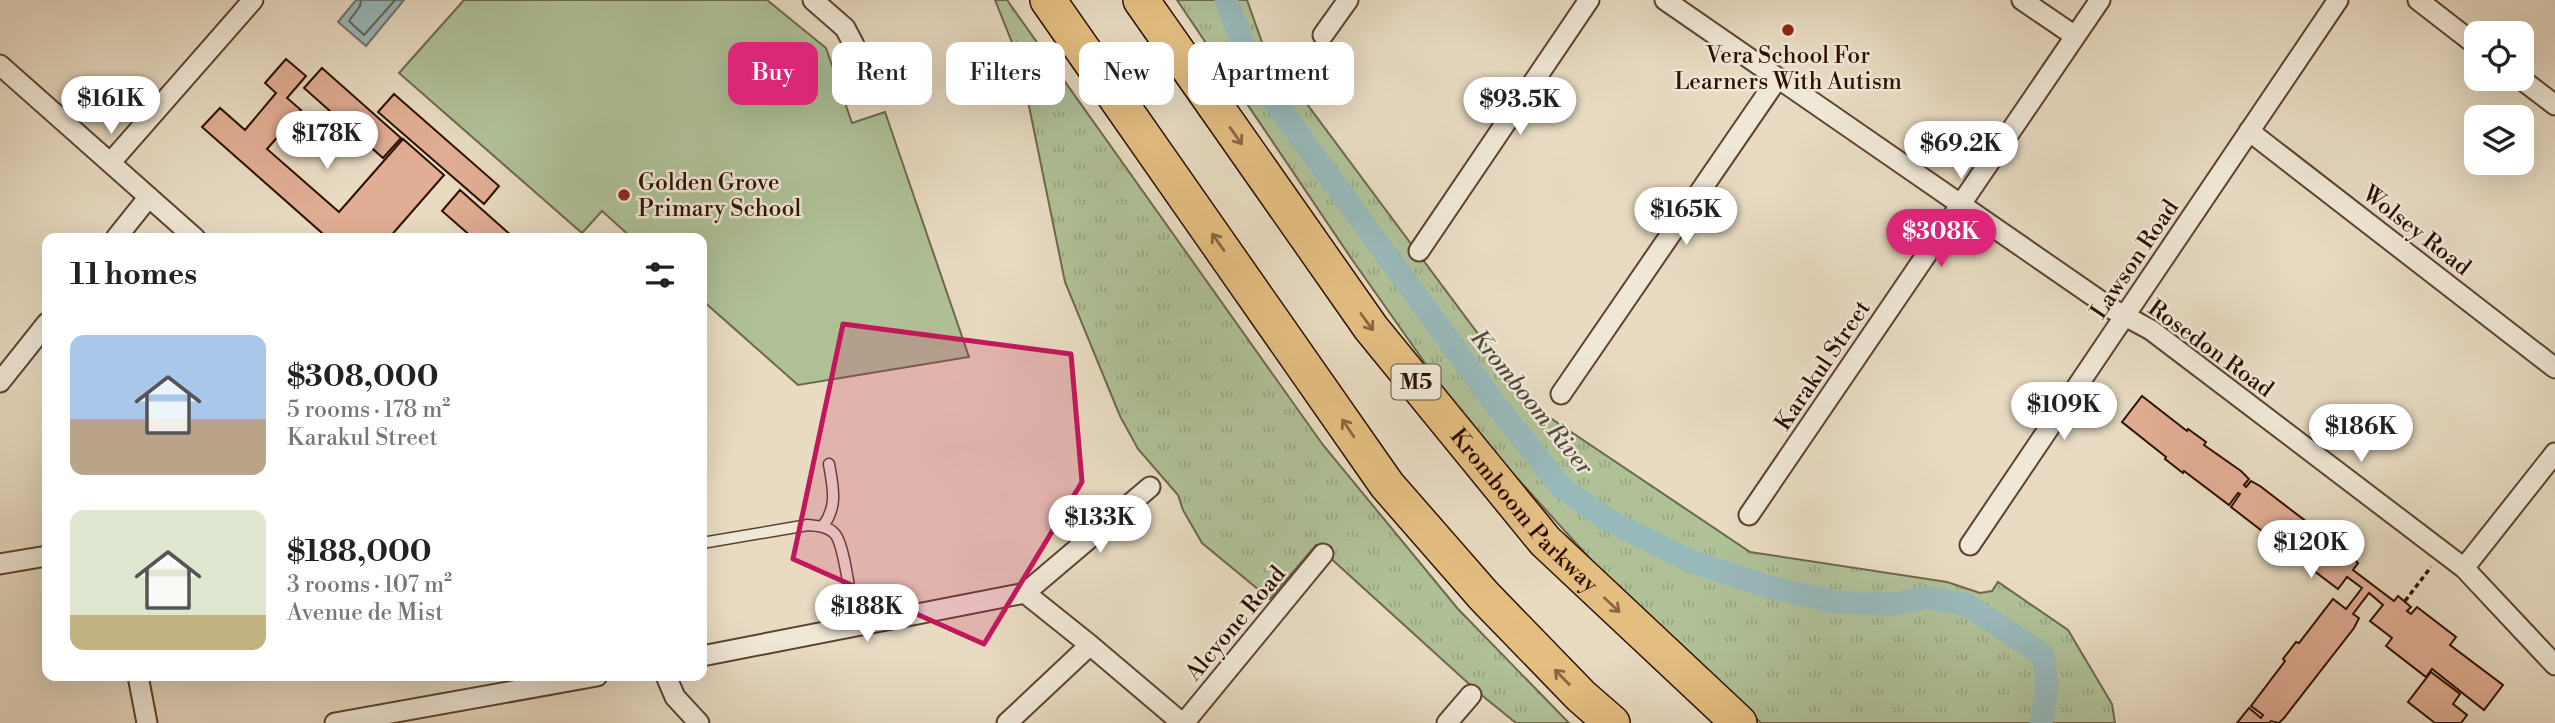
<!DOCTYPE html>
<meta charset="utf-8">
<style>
body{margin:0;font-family:"Libre Bodoni",serif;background:#f6f6f6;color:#222;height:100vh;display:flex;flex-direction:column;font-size:26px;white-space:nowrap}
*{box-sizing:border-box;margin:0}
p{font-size:23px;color:#767676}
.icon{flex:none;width:38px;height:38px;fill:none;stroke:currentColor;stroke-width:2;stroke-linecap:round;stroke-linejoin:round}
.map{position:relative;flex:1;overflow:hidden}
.panel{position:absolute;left:42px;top:233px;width:665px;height:448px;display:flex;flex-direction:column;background:#fff;border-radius:14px;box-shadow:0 7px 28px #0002}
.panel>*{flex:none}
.guide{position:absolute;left:728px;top:42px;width:665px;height:63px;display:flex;gap:14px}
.fabs{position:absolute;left:2464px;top:21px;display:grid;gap:14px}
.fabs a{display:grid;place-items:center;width:70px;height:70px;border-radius:14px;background:#fff;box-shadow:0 7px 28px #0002;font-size:35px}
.price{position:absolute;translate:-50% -60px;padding:0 16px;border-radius:24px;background:#fff;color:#222;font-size:23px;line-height:46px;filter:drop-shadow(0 2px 4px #0008)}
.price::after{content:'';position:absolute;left:50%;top:42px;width:21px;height:16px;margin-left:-10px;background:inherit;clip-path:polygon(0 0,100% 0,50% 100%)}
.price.on{background:#db2777;color:#fff}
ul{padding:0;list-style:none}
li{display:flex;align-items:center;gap:21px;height:175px;padding:0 28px}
li span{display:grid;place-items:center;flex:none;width:196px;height:140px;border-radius:14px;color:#555}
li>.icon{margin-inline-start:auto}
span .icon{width:84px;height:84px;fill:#fffc;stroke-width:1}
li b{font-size:30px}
h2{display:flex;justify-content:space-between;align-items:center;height:84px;padding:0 28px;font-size:30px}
.pill{padding:0 24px;border-radius:14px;background:#fff;box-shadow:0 7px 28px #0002;font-size:24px;line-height:63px}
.pill.on{background:#db2777;color:#fff}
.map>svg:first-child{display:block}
</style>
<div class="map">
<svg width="2555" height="723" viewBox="0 0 2555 723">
<defs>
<pattern id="grass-tufts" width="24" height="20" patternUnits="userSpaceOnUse" patternTransform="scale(1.75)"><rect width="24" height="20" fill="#b0c198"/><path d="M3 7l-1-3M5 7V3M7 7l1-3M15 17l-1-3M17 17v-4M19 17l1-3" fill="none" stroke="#98a581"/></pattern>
</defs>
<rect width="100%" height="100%" fill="#e8dbc2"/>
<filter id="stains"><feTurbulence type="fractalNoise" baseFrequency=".00286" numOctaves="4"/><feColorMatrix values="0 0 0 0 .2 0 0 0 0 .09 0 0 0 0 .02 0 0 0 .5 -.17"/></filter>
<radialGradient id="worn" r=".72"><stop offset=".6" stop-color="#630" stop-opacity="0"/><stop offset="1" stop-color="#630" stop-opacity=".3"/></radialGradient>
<!-- grass -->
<path fill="url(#grass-tufts)" stroke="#6e684c" stroke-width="2" d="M 995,0 L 1007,0 L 1323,445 L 1458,609 L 1569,723 L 1516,723 L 1479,693 L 1316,545 L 1270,599 L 1202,543 L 1183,510 L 1178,495 L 1138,449 L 1120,416 L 1065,282 L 1029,106 L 1013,45 Z
M 1177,0 L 1247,0 L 1263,45 L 1531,405 L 1750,552 L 1947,582 L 1980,593 L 1992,591 L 1998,582 L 2068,630 L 2112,704 L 2115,723 L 1761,723 L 1592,561 L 1488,446 L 1439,383 L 1351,258 Z"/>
<!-- pitch -->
<path fill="#b0c198" stroke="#6e684c" stroke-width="2" d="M 464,0 L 767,0 L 826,48 L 852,123 L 885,112 L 969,357 L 798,385 L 702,300 L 702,238 L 632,238 L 602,211 L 582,233 L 399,73 Z"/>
<!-- water -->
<path fill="#98b9ba" stroke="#6d7570" stroke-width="2" d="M 356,0 L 404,0 L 366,46 L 338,22 Z"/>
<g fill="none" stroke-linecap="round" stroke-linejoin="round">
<!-- shore -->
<path stroke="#62645d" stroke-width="2" d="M 361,0 L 360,6 L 349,21 L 364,35 L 395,0"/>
<!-- canal -->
<path stroke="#98b9ba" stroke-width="23" d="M 1226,0 L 1255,75 L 1493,401 L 1561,487 L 1608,520 L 1690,561 L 1772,588 L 1835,602 L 1895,604 L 1928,597 L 1967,605 L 2043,655 L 2047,685 L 2041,723"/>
</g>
<!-- building -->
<path fill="#e1ad94" stroke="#2d1000" stroke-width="2" d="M 286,59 L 306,76 L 287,98 L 301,110 L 267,149 L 339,212 L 403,139 L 444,175 L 389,238 L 319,238 L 322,233 L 202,127 L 220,108 L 245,130 L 276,93 L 265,83 Z
M 322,68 L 401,138 L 383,158 L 304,88 Z
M 394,94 L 499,186 L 484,204 L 378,112 Z
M 460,190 L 514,238 L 473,238 L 442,211 Z
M 2142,396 L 2187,431 L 2188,429 L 2206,442 L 2204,445 L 2241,471 L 2249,479 L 2244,485 L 2246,487 L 2251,481 L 2260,486 L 2350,555 L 2358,563 L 2353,570 L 2394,601 L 2398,596 L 2411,607 L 2407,611 L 2411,614 L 2417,607 L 2456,637 L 2450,645 L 2503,685 L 2484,710 L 2432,669 L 2426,677 L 2386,646 L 2392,638 L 2370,621 L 2383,605 L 2369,593 L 2353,614 L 2359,618 L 2354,628 L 2284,718 L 2279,723 L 2271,721 L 2269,723 L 2237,723 L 2249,708 L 2261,718 L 2263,715 L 2251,706 L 2285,661 L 2283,659 L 2296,642 L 2299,643 L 2333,599 L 2346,609 L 2362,588 L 2347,577 L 2338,589 L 2293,555 L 2291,557 L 2274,543 L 2275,541 L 2231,507 L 2240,494 L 2238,493 L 2229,505 L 2184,471 L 2183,473 L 2165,459 L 2166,457 L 2122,422 Z
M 2431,672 L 2460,694 L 2453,704 L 2467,715 L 2461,723 L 2435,723 L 2408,702 Z"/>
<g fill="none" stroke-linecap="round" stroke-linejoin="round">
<!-- service casing -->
<g stroke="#5c4330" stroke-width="13">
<path id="service" d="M 823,526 C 838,506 833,488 829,464
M 702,543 L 808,525 C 817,526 827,526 834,533 C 845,542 851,608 856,626"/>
</g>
<!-- minor casing -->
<g stroke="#5c4330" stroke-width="23">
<path id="minor" d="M 813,0 L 845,28 L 854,45 L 868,92
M 1665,0 L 2112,309 L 2151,330 L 2464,568 L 2555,665
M 2022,0 L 2075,36
M 2418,0 L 2476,45
M 1323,35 L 1348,0
M 0,65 L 195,238
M 2521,79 L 2555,105
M 2249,131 L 2555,368
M 111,162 L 253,0
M 116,238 L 148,198
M 1419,251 L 1589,0
M 0,382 L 47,323
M 1561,394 L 1778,78
M 1749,515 L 2100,0
M 1970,545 L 2338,0
M 0,564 L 47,556
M 2464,568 L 2555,453
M 1025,593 L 1090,645 L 1182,723
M 702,656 L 1025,593 L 1150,487
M 138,676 L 147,723
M 666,676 L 675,697 L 699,723
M 335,723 L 597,676
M 1007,723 L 1090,645
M 1184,723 L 1323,554
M 1447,723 L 1471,695"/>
</g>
<!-- motorway casing -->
<g stroke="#2d1000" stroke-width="38">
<g id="motorway">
<path d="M 1048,0 L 1387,485 L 1484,596 L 1581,696 L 1612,723"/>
<path id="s1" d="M 1141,0 L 1371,328 L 1545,541 L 1739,723"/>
</g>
</g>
<!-- path -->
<path stroke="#2d1000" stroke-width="3.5" stroke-dasharray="5 3.5" stroke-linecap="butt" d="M 2405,601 L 2431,567"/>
<!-- service -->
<use href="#service" stroke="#f0e8d7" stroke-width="10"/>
<!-- minor -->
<use href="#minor" stroke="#f0e8d7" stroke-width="19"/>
<!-- motorway -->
<use href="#motorway" stroke="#e4be81" stroke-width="35"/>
</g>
<!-- one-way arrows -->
<defs><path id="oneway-shaft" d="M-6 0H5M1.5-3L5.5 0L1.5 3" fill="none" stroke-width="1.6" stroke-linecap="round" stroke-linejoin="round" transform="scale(1.75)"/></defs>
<g stroke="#886740">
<use href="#oneway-shaft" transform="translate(1236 136) rotate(55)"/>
<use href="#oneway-shaft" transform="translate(1218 242) rotate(-125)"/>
<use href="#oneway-shaft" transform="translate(1367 322) rotate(54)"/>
<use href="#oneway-shaft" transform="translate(1348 428) rotate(-124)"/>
<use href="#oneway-shaft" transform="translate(1612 605) rotate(43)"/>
<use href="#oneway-shaft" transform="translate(1562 677) rotate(-134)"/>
</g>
<!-- marked area -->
<path fill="#c2185b" fill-opacity="0.2" stroke="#c2185b" stroke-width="5" stroke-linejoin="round" d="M 843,324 L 1071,354 L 1082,482 L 984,644 L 793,559 Z"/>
<!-- markers -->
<g fill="#8f2418" stroke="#f0e8d7" stroke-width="2.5">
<circle cx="1788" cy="30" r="7"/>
<circle cx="624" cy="195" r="7"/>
</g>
<g text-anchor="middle" stroke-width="5" stroke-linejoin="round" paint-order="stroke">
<!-- shield labels -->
<rect fill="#f0e8d7" stroke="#685140" stroke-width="2" x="1391.5" y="364.5" width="49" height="35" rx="5"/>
<g font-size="21" font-weight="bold" fill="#2d1000">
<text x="1416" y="389">M5</text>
</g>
<!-- poi labels -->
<g font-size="23" fill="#2d1000" stroke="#f0e8d7">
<text x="1788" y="63">Vera School For<tspan x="1788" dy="26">Learners With Autism</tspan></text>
<text x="638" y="190" text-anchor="start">Golden Grove<tspan x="638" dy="26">Primary School</tspan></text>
</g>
<!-- street labels -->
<g font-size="23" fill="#2d1000" stroke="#f0e8d7">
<text transform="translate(2417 230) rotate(38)" y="8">Wolsey Road</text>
<text transform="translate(2134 259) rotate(-56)" y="8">Lawson Road</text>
<text transform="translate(2211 348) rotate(36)" y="8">Rosedon Road</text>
<text transform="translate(1822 365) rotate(-56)" y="8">Karakul Street</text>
<text dy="8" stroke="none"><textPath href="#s1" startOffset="639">Kromboom Parkway</textPath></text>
<text transform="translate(1235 623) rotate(-50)" y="8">Alcyone Road</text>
</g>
<!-- water labels -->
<g font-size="24" font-style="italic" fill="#524b41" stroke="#f0e8d7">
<text transform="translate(1532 402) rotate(51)" y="8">Kromboom River</text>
</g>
</g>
<rect width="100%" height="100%" filter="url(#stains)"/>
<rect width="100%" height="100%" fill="url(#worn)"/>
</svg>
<div class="fabs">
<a><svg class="icon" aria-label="locate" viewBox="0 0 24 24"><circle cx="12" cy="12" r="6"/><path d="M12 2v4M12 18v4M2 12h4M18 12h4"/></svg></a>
<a><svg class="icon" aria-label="layers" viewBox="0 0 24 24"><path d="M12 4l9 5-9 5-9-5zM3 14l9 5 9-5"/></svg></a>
</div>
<b class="price" style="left:111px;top:136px">$161K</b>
<b class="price" style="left:1520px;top:137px">$93.5K</b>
<b class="price" style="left:327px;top:171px">$178K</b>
<b class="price" style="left:1961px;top:181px">$69.2K</b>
<b class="price" style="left:1686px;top:247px">$165K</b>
<b class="price on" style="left:1941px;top:269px">$308K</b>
<b class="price" style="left:2064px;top:442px">$109K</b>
<b class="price" style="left:2361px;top:464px">$186K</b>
<b class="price" style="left:1100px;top:555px">$133K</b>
<b class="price" style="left:2311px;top:580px">$120K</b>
<b class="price" style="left:867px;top:644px">$188K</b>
<div class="guide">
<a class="pill on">Buy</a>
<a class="pill">Rent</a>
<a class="pill">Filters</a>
<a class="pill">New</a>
<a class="pill">Apartment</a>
</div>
<section class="panel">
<h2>11 homes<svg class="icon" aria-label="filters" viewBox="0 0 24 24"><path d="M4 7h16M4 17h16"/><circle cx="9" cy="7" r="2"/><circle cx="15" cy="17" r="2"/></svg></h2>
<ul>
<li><span style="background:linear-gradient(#a9c7e8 60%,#b9a48a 0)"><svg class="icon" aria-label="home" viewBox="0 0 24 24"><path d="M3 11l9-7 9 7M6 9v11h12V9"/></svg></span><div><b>$308,000</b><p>5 rooms · 178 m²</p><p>Karakul Street</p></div></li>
<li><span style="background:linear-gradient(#dfe7d0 75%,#c2b280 0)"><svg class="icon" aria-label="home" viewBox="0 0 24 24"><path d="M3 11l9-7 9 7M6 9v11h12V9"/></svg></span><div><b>$188,000</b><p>3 rooms · 107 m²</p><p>Avenue de Mist</p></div></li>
</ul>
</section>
</div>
